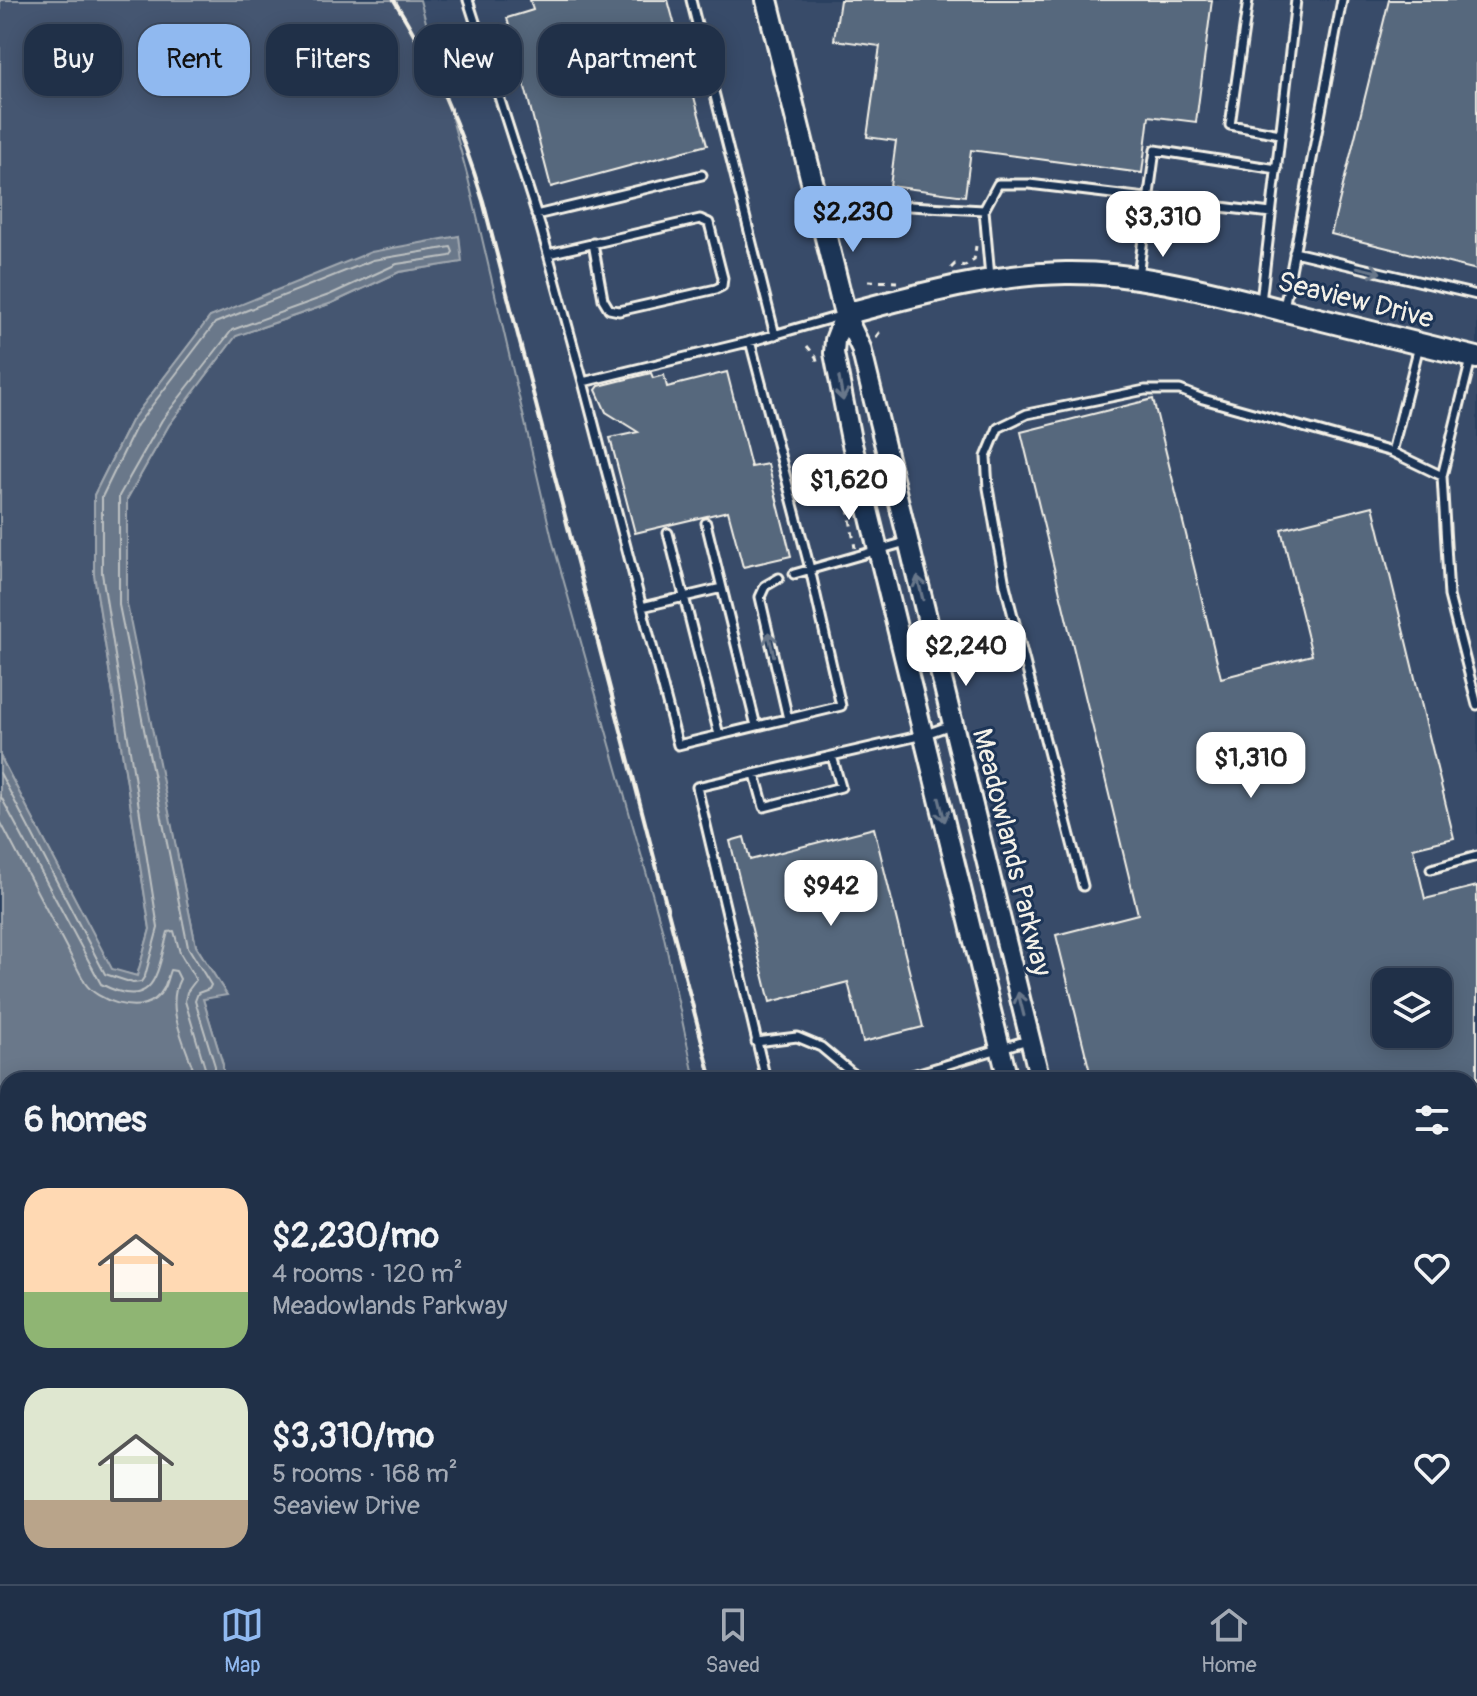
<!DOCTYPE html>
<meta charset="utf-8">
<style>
body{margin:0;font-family:Pangolin,sans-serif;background:#2d3c52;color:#f1f3f6;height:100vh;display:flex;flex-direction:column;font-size:30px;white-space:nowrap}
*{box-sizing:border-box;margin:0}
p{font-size:26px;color:#a2a9b4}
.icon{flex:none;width:44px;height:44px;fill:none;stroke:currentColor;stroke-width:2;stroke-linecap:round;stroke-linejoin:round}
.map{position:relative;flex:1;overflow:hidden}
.panel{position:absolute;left:0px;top:1072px;width:1478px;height:512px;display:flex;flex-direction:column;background:#203048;border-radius:24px 24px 0 0;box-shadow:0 4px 20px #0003,0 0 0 2px #3d4b60}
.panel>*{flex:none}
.hud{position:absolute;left:24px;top:24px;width:800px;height:72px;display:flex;gap:16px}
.controls{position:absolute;left:1372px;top:968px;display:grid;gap:16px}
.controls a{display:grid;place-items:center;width:80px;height:80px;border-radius:16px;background:#203048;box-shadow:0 4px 20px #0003,0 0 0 2px #3d4b60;font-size:40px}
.price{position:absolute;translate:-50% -68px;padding:0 18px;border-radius:16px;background:#fff;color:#222;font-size:26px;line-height:52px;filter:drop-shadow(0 2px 4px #0008)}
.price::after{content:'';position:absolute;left:50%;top:48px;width:24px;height:18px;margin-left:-12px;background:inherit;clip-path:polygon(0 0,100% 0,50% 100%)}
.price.selected{background:#90b9f0;color:#111}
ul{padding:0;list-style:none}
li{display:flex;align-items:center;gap:24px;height:200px;padding:0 24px}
li span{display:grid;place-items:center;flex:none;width:224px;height:160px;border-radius:24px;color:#555}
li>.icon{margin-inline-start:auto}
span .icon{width:96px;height:96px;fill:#fffc;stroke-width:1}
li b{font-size:34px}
h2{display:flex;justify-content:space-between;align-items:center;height:96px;padding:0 24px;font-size:34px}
.tag{padding:0 28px;border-radius:24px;background:#203048;box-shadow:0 4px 20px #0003,0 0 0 2px #3d4b60;font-size:28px;line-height:72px}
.tag.selected{background:#90b9f0;color:#111}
.dock{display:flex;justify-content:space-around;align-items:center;height:112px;border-top:2px solid #3d4b60;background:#203048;font-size:22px;color:#a2a9b4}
.dock a{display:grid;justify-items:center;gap:4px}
.dock .selected{color:#90b9f0}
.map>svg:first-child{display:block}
</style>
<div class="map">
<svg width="1477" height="1584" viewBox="0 0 1477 1584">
<rect width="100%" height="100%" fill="#2a4060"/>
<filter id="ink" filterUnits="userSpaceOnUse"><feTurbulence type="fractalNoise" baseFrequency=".0125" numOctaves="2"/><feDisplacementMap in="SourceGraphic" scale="16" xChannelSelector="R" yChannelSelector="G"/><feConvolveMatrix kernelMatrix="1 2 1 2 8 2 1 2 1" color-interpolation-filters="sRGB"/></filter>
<g filter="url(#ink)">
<!-- built -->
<path fill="#374c69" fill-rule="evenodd" d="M 420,0 L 1477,0 L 1477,1584 L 1142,1584 L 1140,1576 L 1470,1576 L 1470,1080 L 695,1080 L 663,932 L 553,543 L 468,178 ZM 1386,982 L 1438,982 L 1438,1034 L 1386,1034 Z"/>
<!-- green -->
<path fill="#445771" stroke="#9ca4ac" stroke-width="2" d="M 0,0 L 420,0 L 468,178 L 553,543 L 663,932 L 695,1080 L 223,1080 L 223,1065 L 203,999 L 226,994 L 196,946 L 126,604 L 127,499 L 169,425 L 236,336 L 332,303 L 399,272 L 461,262 L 459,236 L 210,317 L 131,421 L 94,495 L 94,574 L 150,929 L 137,976 L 112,970 L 0,756 Z
M 365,1576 L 1140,1576 L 1142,1584 L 371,1584 Z"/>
<!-- water -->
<path fill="#6a788a" stroke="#a1a8b0" stroke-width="2" d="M 459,236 L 462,262 L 399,272 L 332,303 L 236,336 L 169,425 L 127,499 L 127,604 L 196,946 L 227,995 L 203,999 L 223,1065 L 223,1080 L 8,1080 L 8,1576 L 365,1576 L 371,1584 L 0,1584 L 0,756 L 112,969 L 137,976 L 150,929 L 94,574 L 94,495 L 131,421 L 210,317 L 371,252 Z"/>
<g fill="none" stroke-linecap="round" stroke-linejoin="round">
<!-- shore -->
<path stroke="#bdc1c2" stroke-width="2" d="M 0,773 L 105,974 L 133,983 L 141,982 L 145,976 L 158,928 L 102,573 L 102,497 L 137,425 L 215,323 L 373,260 L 451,247 L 453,252 L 450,256 L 397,264 L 329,295 L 232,330 L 162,420 L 119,496 L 119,605 L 188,947 L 211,985 L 209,989 L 198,993 L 195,1001 L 215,1066 L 215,1080
M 0,795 L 101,984 C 156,1013 157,972 168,932 L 174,931 L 180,953 L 196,980 L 187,992 L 185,1001 L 205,1068 L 205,1080
M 0,821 L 85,983 C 97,1001 136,1014 155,999 C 165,992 166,981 170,970 L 176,971 L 180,979 C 165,1007 184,1041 193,1069 L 193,1080"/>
<!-- stream -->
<path stroke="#a1a8b0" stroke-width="4" d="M 1470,1216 L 1477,1214"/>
</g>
<!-- building -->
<path fill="#56677d" stroke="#f4f1e8" stroke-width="2" fill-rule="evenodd" d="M 530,0 L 668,0 L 707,145 L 551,187 L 507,18 L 533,10 Z
M 840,0 L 1212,0 L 1196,122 L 1149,116 L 1142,173 L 971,150 L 965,196 L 890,186 L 896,141 L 867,137 L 880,46 L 834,40 Z
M 1389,0 L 1477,0 L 1477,270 L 1331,234 Z
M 727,372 L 751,467 L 768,464 L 791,556 L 743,567 L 728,511 L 635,533 L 610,438 L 638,432 L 606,412 L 596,390 L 599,386 L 651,373 L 653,378 L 664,375 L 667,387 Z
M 1153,399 L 1221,678 L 1312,655 L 1281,529 L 1373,506 L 1454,838 L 1413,848 L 1425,899 L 1477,886 L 1477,1080 L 1092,1080 L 1056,935 L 1138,914 L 1021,432 ZM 1386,982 L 1438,982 L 1438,1034 L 1386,1034 Z
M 874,828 L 923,1027 L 863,1042 L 848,982 L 770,1002 L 730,841 L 744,837 L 750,860 Z"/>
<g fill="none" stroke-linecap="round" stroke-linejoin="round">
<!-- service casing -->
<g stroke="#f4f1e8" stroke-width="13">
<path id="service" d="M 468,0 L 541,228 L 583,382 L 756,340 L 843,315
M 691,0 L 775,335
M 1248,0 L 1230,125 L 1280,134
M 909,206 L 984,210
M 536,215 L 702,175
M 1294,252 L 1477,295
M 548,254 L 700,219 L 709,223 L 723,278 L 722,286 L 716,289 L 619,311 L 609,309 L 603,299 L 593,243
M 1138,276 L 1155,150 L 1277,169
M 990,277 L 984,210 L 998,184 L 1029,184 L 1271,213
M 1261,302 L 1296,0
M 1284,308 L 1342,0
M 1471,359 L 1442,476 L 1449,596 L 1477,705
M 583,382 L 678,745 L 841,706 L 810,569 L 750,341
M 1392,452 L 1442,476
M 706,523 L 722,588
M 668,533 L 719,735
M 794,574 L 906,542
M 779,578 L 765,586 L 760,597 L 788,719
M 642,607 L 722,588 L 756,726
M 755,774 L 764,807 L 841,787 L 832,756
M 1431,869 L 1477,856
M 1083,886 L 1005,585 L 988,488 L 986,457 L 998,428 L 1027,414 L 1145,390 L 1180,390 L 1203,399 L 1392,452 L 1419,346
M 756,1042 L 797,1037 L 821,1047 L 852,1073 L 865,1078 L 898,1079
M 766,1080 L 697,787 L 923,735 L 951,725
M 896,1080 L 1028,1040
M 1470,1469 L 1477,1465
M 1470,1526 L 1477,1522
M 1470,1534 L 1477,1544
M 1238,1576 L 1240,1584
M 1282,1576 L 1284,1584
M 1422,1576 L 1424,1584
M 1291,1584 L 1311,1576"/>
</g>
<!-- tertiary casing -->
<g stroke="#f4f1e8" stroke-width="24">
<path id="tertiary" d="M 845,314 L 861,348 L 1040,1080
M 845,314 L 835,340 L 834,353 L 851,440 L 1008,1080
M 1162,1576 L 1164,1584"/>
</g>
<!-- secondary casing -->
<g stroke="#f4f1e8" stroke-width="26">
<path id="secondary" d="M 767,0 L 845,314 C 918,295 990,274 1066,273 C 1140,272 1211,292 1282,310 C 1347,326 1412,342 1477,358"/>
</g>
<!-- path -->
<path stroke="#f4f1e8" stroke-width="3" stroke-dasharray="6 6" stroke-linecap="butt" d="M 951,268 L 955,264 L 965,266 L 974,260 L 976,246
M 868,281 L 897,282
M 876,337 L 882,329
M 807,346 L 816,357 L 818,364
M 844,484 L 855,548"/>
<!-- service -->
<use href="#service" stroke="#1d3557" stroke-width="7"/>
<!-- tertiary -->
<use href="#tertiary" stroke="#1d3557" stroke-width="18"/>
<!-- secondary -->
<use href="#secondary" stroke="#1d3557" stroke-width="20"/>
<!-- rail -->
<path stroke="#f4f1e8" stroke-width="4" d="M 394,0 C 433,63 462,130 483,201 L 712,1080
M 955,1576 L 964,1584"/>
</g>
<!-- one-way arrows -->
<defs><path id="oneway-shaft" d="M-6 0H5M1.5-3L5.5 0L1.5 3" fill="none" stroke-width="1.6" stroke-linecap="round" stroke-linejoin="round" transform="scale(2)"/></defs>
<g stroke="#68778a">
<use href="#oneway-shaft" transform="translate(1369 270) rotate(13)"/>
<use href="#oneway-shaft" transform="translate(841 389) rotate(80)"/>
<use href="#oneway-shaft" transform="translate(920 588) rotate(-104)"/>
<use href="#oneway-shaft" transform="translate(771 644) rotate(-103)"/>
<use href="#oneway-shaft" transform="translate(942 810) rotate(76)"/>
<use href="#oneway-shaft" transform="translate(1021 1004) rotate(-104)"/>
</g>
</g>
<g text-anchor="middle" stroke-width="6" stroke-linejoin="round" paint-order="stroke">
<!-- street labels -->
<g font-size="28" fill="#f4f1e8" stroke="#1d3557">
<text transform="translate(1356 299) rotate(14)" y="10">Seaview Drive</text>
<text transform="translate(1013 852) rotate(76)" y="10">Meadowlands Parkway</text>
</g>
</g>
</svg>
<div class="controls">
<a><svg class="icon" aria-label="layers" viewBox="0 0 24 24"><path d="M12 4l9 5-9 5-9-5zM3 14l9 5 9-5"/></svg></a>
</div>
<b class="price selected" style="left:853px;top:254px">$2,230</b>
<b class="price" style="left:1163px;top:259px">$3,310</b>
<b class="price" style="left:849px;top:522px">$1,620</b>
<b class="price" style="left:966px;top:688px">$2,240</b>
<b class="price" style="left:1251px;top:800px">$1,310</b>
<b class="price" style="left:831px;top:928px">$942</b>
<div class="hud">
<a class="tag">Buy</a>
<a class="tag selected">Rent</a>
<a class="tag">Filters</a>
<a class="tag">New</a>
<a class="tag">Apartment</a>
</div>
<section class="panel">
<h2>6 homes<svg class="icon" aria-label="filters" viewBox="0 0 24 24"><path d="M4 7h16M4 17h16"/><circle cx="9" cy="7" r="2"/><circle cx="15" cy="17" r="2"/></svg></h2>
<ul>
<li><span style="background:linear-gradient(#ffd9b3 65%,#8fb573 0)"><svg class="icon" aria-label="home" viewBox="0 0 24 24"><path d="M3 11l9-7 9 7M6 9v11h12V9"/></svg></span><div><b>$2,230/mo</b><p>4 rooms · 120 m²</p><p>Meadowlands Parkway</p></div><svg class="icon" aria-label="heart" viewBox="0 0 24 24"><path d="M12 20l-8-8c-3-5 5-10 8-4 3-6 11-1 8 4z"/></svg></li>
<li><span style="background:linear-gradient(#dfe7d0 70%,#b9a48a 0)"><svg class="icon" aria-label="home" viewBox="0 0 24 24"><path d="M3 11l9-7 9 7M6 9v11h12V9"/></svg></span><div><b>$3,310/mo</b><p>5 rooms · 168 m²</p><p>Seaview Drive</p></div><svg class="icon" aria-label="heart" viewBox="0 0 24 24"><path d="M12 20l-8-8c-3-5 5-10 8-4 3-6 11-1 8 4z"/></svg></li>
</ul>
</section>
</div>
<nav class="dock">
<a class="selected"><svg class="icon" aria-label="map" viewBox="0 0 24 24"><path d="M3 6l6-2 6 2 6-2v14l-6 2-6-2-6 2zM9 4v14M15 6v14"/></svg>Map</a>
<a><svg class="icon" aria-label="saved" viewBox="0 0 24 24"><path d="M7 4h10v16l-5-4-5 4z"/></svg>Saved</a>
<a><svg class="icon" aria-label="home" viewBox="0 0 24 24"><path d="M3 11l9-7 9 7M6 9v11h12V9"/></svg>Home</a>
</nav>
